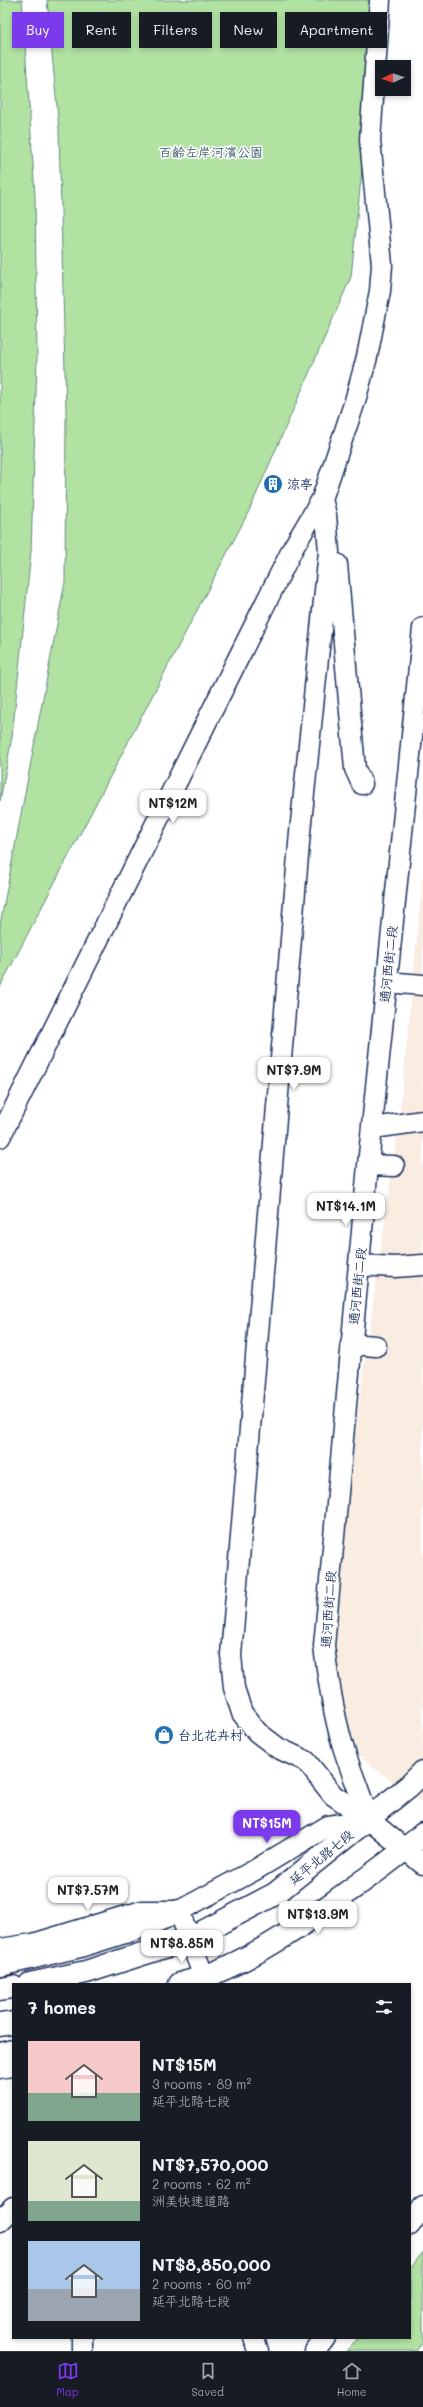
<!DOCTYPE html>
<meta charset="utf-8">
<style>
body{margin:0;font-family:Mali,"LXGW WenKai TC",sans-serif;background:#242831;color:#f1f3f6;height:100vh;display:flex;flex-direction:column;font-size:15px;white-space:nowrap}
*{box-sizing:border-box;margin:0}
p{font-size:13px;color:#9ea1a6}
.icon{flex:none;width:22px;height:22px;fill:none;stroke:currentColor;stroke-width:2;stroke-linecap:round;stroke-linejoin:round}
.map{position:relative;flex:1;overflow:hidden}
.panel{position:absolute;left:12px;top:1983px;width:399px;height:356px;display:flex;flex-direction:column;background:#171b24;border-radius:0px;box-shadow:0 2px 6px #0003}
.panel>*{flex:none}
.top-card{position:absolute;left:12px;top:12px;width:399px;height:36px;display:flex;gap:8px}
.needle{width:26px;rotate:267deg}
.controls{position:absolute;left:375px;top:60px;display:grid;gap:8px}
.controls a{display:grid;place-items:center;width:36px;height:36px;border-radius:0px;background:#171b24;box-shadow:0 2px 6px #0003;font-size:20px}
.price{position:absolute;translate:-50% -34px;padding:0 9px;border-radius:8px;background:#fff;color:#222;font-size:13px;line-height:26px;filter:drop-shadow(0 1px 2px #0008)}
.price::after{content:'';position:absolute;left:50%;top:24px;width:12px;height:9px;margin-left:-6px;background:inherit;clip-path:polygon(0 0,100% 0,50% 100%)}
.price.on{background:#7c3aed;color:#fff}
ul{padding:0;list-style:none}
li{display:flex;align-items:center;gap:12px;height:100px;padding:0 16px}
li span{display:grid;place-items:center;flex:none;width:112px;height:80px;border-radius:0px;color:#555}
li>.icon{margin-inline-start:auto}
span .icon{width:48px;height:48px;fill:#fffc;stroke-width:1}
li b{font-size:17px}
h2{display:flex;justify-content:space-between;align-items:center;height:48px;padding:0 16px;font-size:17px}
.pill{padding:0 14px;border-radius:0px;background:#171b24;box-shadow:0 2px 6px #0003;font-size:14px;line-height:36px}
.pill.on{background:#7c3aed;color:#fff}
.dock{display:flex;justify-content:space-around;align-items:center;height:56px;border-top:1px solid #363941;background:#171b24;font-size:11px;color:#9ea1a6}
.dock a{display:grid;justify-items:center;gap:2px}
.dock .on{color:#7c3aed}
.map>svg:first-child{display:block}
</style>
<div class="map">
<svg width="423" height="2351" viewBox="0 0 423 2351">
<rect width="100%" height="100%" fill="#fff"/>
<filter id="ink" filterUnits="userSpaceOnUse"><feTurbulence type="fractalNoise" baseFrequency=".025" numOctaves="2"/><feDisplacementMap in="SourceGraphic" scale="8" xChannelSelector="R" yChannelSelector="G"/><feConvolveMatrix kernelMatrix="1 2 1 2 8 2 1 2 1" color-interpolation-filters="sRGB"/></filter>
<g filter="url(#ink)">
<!-- built -->
<path fill="#f9ece1" d="M 423,873 L 423,1803 L 371,1766 L 353,1750 L 335,1677 L 333,1610 L 360,1395 L 399,1123 Z"/>
<!-- green -->
<path fill="#b1e2a2" stroke="#668880" d="M 0,0 L 22,0 L 35,195 L 37,360 L 31,552 L 12,737 L 0,801 Z
M 47,0 L 379,0 L 351,277 L 249,511 L 0,987 L 0,925 L 65,582 L 66,412 L 59,129 Z
M 423,2252 L 423,2342 L 416,2351 L 346,2351 L 358,2338 L 410,2338 L 410,2269 Z"/>
<g fill="none" stroke-linecap="round" stroke-linejoin="round">
<!-- minor casing -->
<g stroke="#1b2f5e" stroke-width="23">
<path id="minor" d="M 380,0 L 370,140 L 382,265 L 380,291 L 367,357 L 355,401 L 322,499 L 326,515 L 329,552 L 300,832 L 231,1655 L 234,1688 L 242,1713 L 257,1732 L 278,1748 L 306,1761 L 333,1795 L 368,1819 L 423,1864
M 337,564 L 355,769 L 362,784
M 386,982 L 423,985
M 373,1128 L 423,1121
M 0,1137 L 293,548 L 322,499
M 368,1165 L 394,1166
M 359,1265 L 395,1267 L 423,1265
M 351,1344 L 376,1346
M 368,1819 C 361,1793 349,1768 342,1743 C 333,1711 328,1679 324,1646 L 368,1165 L 423,628
M 179,1911 L 204,1977 L 202,1984
M 0,1949 L 33,1944 L 142,1911 L 179,1911 L 255,1870 L 328,1826 L 368,1819
M 0,2068 L 13,2066
M 0,2221 L 13,2208
M 410,2225 L 423,2206
M 82,2338 L 82,2351
M 254,2338 L 258,2351
M 315,2351 L 325,2338"/>
</g>
<!-- major casing -->
<g stroke="#1b2f5e" stroke-width="25">
<path id="major" d="M 189,1939 L 275,1894 L 409,1786 L 423,1772
M 204,1977 C 259,1956 306,1923 353,1888 C 377,1871 401,1854 423,1834"/>
</g>
<!-- highway casing -->
<g stroke="#1b2f5e" stroke-width="25">
<path id="highway" d="M 0,1965 L 80,1946 L 147,1925 L 179,1911
M 30,1984 L 86,1972 L 189,1939
M 180,1984 L 204,1977
M 0,1989 L 13,1987
M 0,2025 L 13,2023
M 0,2054 L 13,2051"/>
</g>
<!-- minor -->
<use href="#minor" stroke="#fff" stroke-width="20"/>
<!-- major -->
<use href="#major" stroke="#fff" stroke-width="22"/>
<!-- highway -->
<use href="#highway" stroke="#fff" stroke-width="22"/>
</g>
</g>
<!-- icons -->
<defs>
<g id="building-disc" transform="scale(1)"><circle r="9.5" fill="#1f6fb2" stroke="#fff"/><path d="M-4-6H4V6H1V3H-1V6H-4ZM-2.5-4.3h1.7v1.8h-1.7ZM.8-4.3h1.7v1.8H.8ZM-2.5-1h1.7V.8h-1.7ZM.8-1h1.7V.8H.8Z" fill="#fff"/></g>
<g id="shop-disc" transform="scale(1)"><circle r="9.5" fill="#1f6fb2" stroke="#fff"/><path d="M-5-2.5h2.3a2.7 3.5 0 0 1 5.4 0H5L5.5 6h-11ZM-1.5-2.5h3a1.5 2.3 0 0 0-3 0Z" fill="#fff"/></g>
</defs>
<g fill-rule="evenodd">
<use href="#building-disc" x="273" y="484"/>
<use href="#shop-disc" x="164" y="1735"/>
</g>
<g text-anchor="middle" stroke-width="3" stroke-linejoin="round" paint-order="stroke">
<!-- park labels -->
<g font-size="13" fill="#405c6f" stroke="#fff">
<text x="211" y="157">百齡左岸河濱公園</text>
</g>
<!-- poi labels -->
<g font-size="13" fill="#1b2f5e" stroke="#fff" text-anchor="start">
<text x="287" y="489">涼亭</text>
<text x="178" y="1740">台北花卉村</text>
</g>
<!-- street labels -->
<g font-size="13" fill="#1b2f5e" stroke="#fff">
<text transform="translate(388 964) rotate(-84)" y="5">通河西街二段</text>
<text transform="translate(357 1286) rotate(-84)" y="5">通河西街二段</text>
<text transform="translate(328 1609) rotate(-86)" y="5">通河西街二段</text>
<text transform="translate(321 1857) rotate(-39)" y="5">延平北路七段</text>
</g>
</g>
</svg>
<div class="controls">
<a><svg class="needle" viewBox="-14 -14 28 28"><path d="M0-13l5 13h-10z" fill="#e53935"/><path d="M0 13l5-13h-10z" fill="#9ea1a6"/></svg></a>
</div>
<b class="price" style="left:173px;top:824px">NT$12M</b>
<b class="price" style="left:294px;top:1091px">NT$7.9M</b>
<b class="price" style="left:346px;top:1227px">NT$14.1M</b>
<b class="price on" style="left:267px;top:1844px">NT$15M</b>
<b class="price" style="left:88px;top:1911px">NT$7.57M</b>
<b class="price" style="left:318px;top:1935px">NT$13.9M</b>
<b class="price" style="left:182px;top:1964px">NT$8.85M</b>
<div class="top-card">
<a class="pill on">Buy</a>
<a class="pill">Rent</a>
<a class="pill">Filters</a>
<a class="pill">New</a>
<a class="pill">Apartment</a>
</div>
<section class="panel">
<h2>7 homes<svg class="icon" aria-label="filters" viewBox="0 0 24 24"><path d="M4 7h16M4 17h16"/><circle cx="9" cy="7" r="2"/><circle cx="15" cy="17" r="2"/></svg></h2>
<ul>
<li><span style="background:linear-gradient(#f6c9c9 65%,#7fa58c 0)"><svg class="icon" aria-label="home" viewBox="0 0 24 24"><path d="M3 11l9-7 9 7M6 9v11h12V9"/></svg></span><div><b>NT$15M</b><p>3 rooms · 89 m²</p><p>延平北路七段</p></div></li>
<li><span style="background:linear-gradient(#dfe7d0 75%,#7fa58c 0)"><svg class="icon" aria-label="home" viewBox="0 0 24 24"><path d="M3 11l9-7 9 7M6 9v11h12V9"/></svg></span><div><b>NT$7,570,000</b><p>2 rooms · 62 m²</p><p>洲美快速道路</p></div></li>
<li><span style="background:linear-gradient(#a9c7e8 60%,#9aa5b1 0)"><svg class="icon" aria-label="home" viewBox="0 0 24 24"><path d="M3 11l9-7 9 7M6 9v11h12V9"/></svg></span><div><b>NT$8,850,000</b><p>2 rooms · 60 m²</p><p>延平北路七段</p></div></li>
</ul>
</section>
</div>
<nav class="dock">
<a class="on"><svg class="icon" aria-label="map" viewBox="0 0 24 24"><path d="M3 6l6-2 6 2 6-2v14l-6 2-6-2-6 2zM9 4v14M15 6v14"/></svg>Map</a>
<a><svg class="icon" aria-label="saved" viewBox="0 0 24 24"><path d="M7 4h10v16l-5-4-5 4z"/></svg>Saved</a>
<a><svg class="icon" aria-label="home" viewBox="0 0 24 24"><path d="M3 11l9-7 9 7M6 9v11h12V9"/></svg>Home</a>
</nav>
